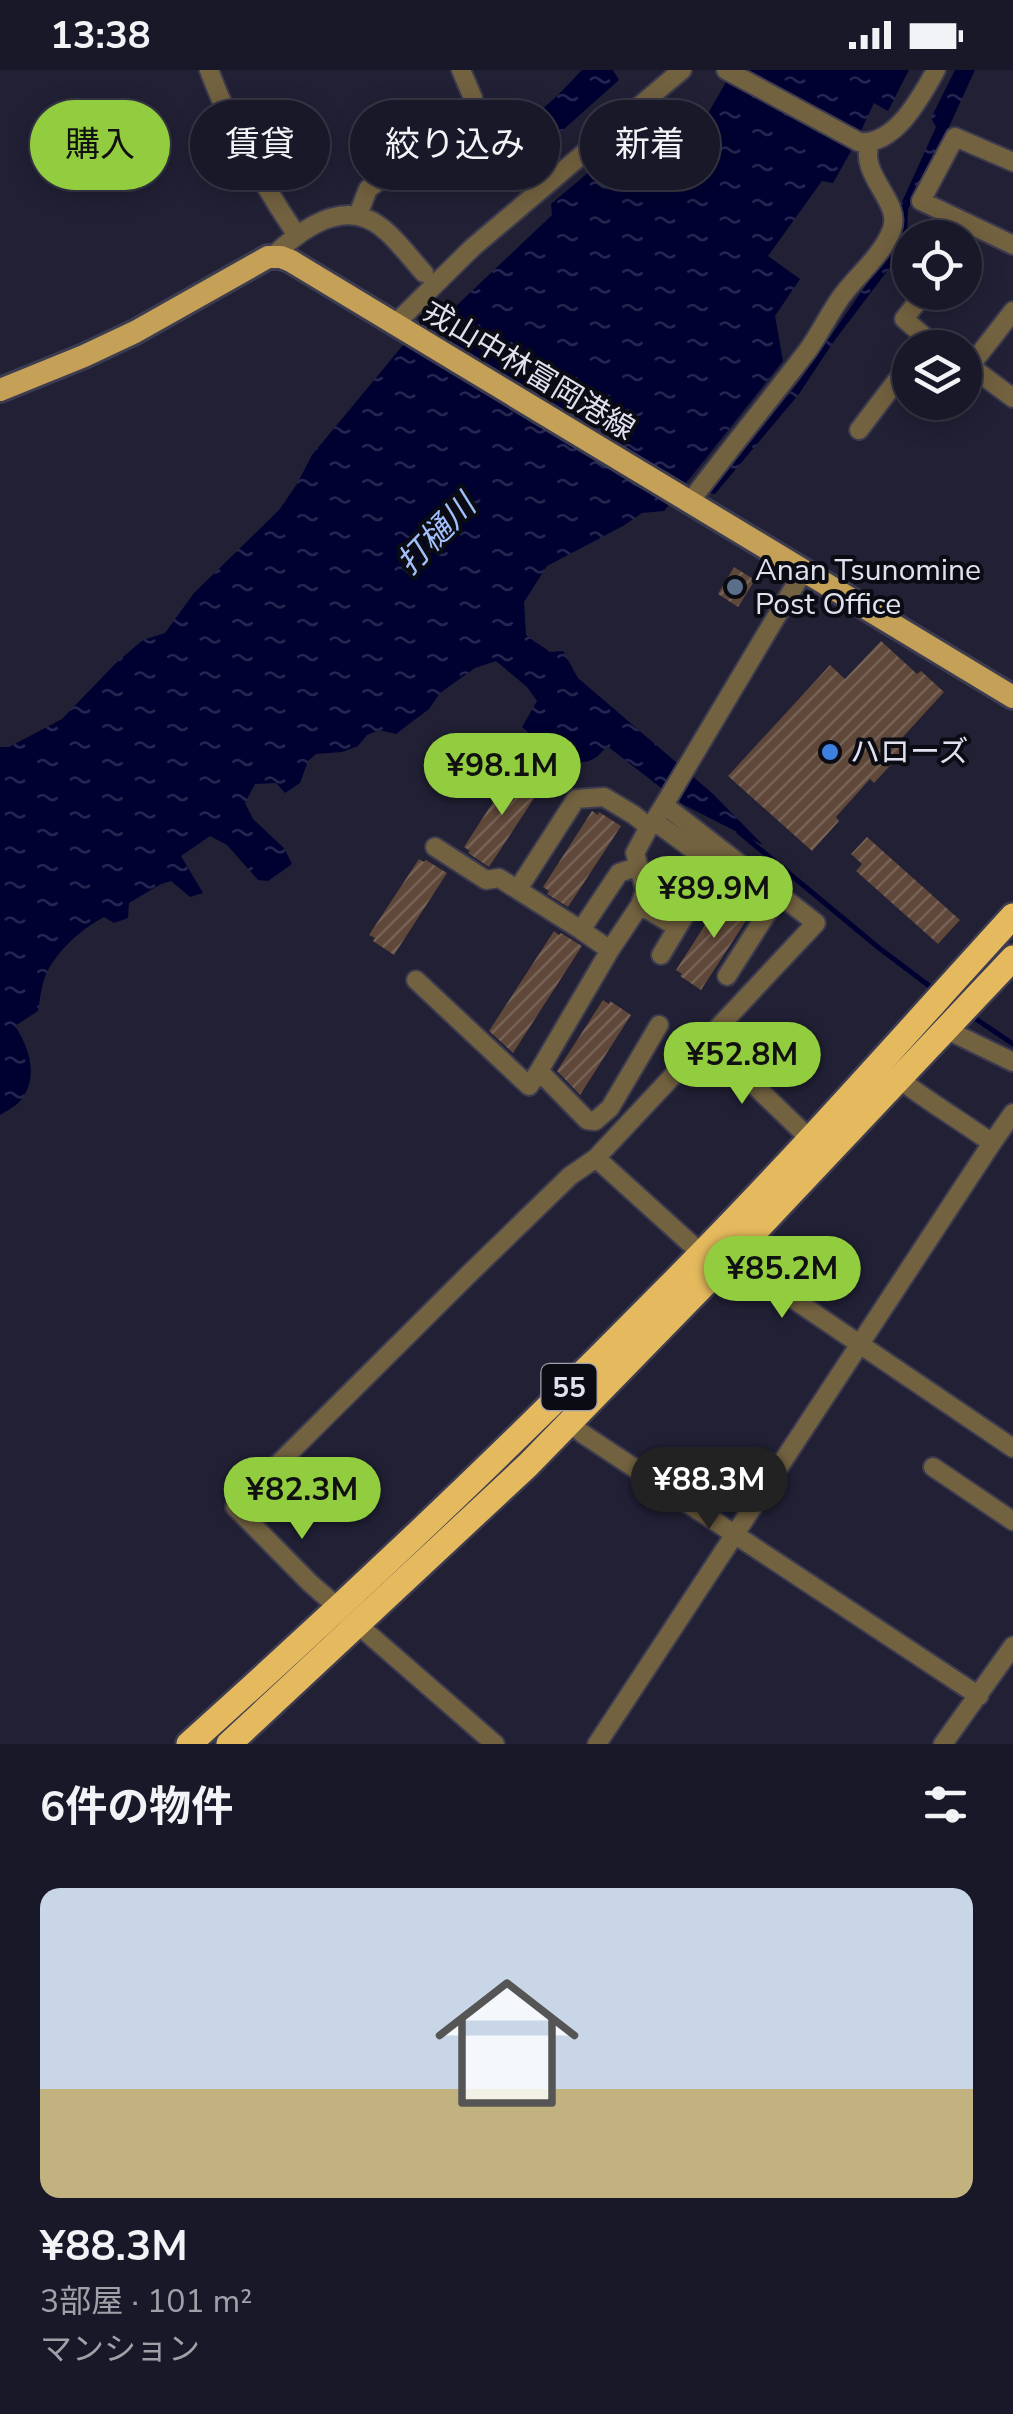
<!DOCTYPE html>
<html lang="ja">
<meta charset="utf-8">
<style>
body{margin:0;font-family:"Nunito Sans","Noto Sans JP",sans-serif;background:#262534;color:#f1f3f6;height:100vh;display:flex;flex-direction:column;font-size:38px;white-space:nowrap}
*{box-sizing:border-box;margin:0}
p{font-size:32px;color:#9fa0a8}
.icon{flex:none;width:55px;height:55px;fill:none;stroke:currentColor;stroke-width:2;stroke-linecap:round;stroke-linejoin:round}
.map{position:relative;height:1674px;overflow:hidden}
.drawer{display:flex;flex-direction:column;background:#191828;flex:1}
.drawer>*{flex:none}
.guide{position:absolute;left:30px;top:30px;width:955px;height:90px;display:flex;gap:20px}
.controls{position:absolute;left:892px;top:150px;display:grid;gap:20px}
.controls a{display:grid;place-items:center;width:90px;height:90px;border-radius:50%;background:#191828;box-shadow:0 5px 25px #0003,0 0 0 2px #373745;font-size:50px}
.price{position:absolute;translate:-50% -85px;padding:0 22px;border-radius:35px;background:#92cd3f;color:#111;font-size:32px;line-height:65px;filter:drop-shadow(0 2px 5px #0008)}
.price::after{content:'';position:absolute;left:50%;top:60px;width:30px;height:22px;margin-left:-15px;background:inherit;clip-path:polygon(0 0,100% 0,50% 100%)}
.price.on{background:#222;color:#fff}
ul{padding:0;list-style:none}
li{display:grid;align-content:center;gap:20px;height:530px;padding:0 40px}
li span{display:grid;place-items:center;height:310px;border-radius:20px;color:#555}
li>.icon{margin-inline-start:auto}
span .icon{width:180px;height:180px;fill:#fffc;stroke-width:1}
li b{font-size:42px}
h2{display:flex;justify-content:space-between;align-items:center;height:120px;padding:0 40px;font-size:42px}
.tag{padding:0 35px;border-radius:45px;background:#191828;box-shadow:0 5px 25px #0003,0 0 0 2px #373745;font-size:35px;line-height:90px}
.tag.on{background:#92cd3f;color:#111}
.status{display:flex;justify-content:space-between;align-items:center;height:70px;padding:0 50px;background:#191828;direction:ltr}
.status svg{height:28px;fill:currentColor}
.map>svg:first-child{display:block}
</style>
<div class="status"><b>13:38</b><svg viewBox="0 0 49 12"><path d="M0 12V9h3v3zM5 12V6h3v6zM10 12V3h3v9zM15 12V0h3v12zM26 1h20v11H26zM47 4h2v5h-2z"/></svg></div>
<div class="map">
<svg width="1013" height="1674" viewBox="0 0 1013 1674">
<defs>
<pattern id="water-ripples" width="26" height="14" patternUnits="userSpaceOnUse" patternTransform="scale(2.5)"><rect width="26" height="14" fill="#000131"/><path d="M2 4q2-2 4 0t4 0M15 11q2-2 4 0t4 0" fill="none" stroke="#25264f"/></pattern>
<pattern id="building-hatch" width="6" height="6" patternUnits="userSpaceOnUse" patternTransform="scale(2.5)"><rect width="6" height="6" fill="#5f4839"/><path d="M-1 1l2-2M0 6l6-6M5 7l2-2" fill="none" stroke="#766256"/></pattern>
</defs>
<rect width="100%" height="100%" fill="#212035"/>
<!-- water -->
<path fill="url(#water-ripples)" d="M 582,0 L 613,0 L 619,10 L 528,91 L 496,87 L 499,78 L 558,25 Z
M 733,0 L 909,0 L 888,41 L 874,33 L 854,76 L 833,113 L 822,111 L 768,186 L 800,209 L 775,246 L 783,291 L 664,441 L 642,443 L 623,456 L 547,496 L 524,532 L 526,565 L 550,582 L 563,581 L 578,608 L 712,723 L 763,775 L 682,734 L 607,676 C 603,680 600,685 595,688 C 569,704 540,672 522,657 L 537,631 L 527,617 L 496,591 L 475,598 L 440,623 L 429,639 L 396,664 L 379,660 L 367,665 L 358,676 L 342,682 L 316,684 L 308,691 L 300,713 L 285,723 L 276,713 L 255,714 L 245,733 L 253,749 L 284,778 L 292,794 L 268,811 L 258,810 L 227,775 L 210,766 L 181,786 L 203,823 L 190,827 L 171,811 L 161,814 L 129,833 L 128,848 L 114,853 L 104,847 C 80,860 55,882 45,907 C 41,917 40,930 38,941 L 15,956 C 30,978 39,1009 20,1031 C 15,1037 6,1041 0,1045 L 0,677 L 9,677 L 62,649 L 117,592 L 143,570 L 165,563 L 194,523 L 279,440 L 297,414 L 312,385 L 418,257 L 454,238 L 552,145 L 551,134 L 602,91 L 626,99 L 634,95 L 660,110 L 703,52 Z
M 955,0 L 975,0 L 927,105 L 908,139 L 907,171 L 900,184 L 832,274 L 799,324 L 715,424 L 710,423 L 800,310 L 896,172 L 901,150 L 901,134 L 936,57 L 931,48 Z"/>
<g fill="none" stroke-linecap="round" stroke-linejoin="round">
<!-- stream -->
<path stroke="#000131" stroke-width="5" d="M 530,85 L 548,107
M 739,762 L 879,878 L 936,921
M 970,945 L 1013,974"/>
</g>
<!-- building -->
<path fill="url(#building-hatch)" d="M 734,497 L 755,510 L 738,537 L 718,524 Z
M 881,571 L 917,604 L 921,601 L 944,622 L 902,668 L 909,675 L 874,713 L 870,709 L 836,747 L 839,751 L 812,781 L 728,706 L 830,595 L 845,609 Z
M 513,701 L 519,704 L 520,702 L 542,716 L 489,797 L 468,783 L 470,781 L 464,777 Z
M 592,741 L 598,745 L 599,742 L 621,756 L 568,837 L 547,824 L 549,821 L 543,817 Z
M 867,767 L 960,850 L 938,874 L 856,801 L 862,794 L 851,784 Z
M 419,789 L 424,792 L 426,790 L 447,803 L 394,885 L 373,871 L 375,868 L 369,865 Z
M 725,824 L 731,827 L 733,825 L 753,840 L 701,920 L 680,906 L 682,904 L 676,900 Z
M 554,861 L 559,865 L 561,863 L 582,876 L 513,983 L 489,961 Z
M 603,930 L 609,934 L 610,931 L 631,945 L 580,1025 L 557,1001 Z"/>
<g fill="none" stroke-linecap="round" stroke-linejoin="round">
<!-- minor casing -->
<g stroke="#3c3b4f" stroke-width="22">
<path id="minor" d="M 209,0 C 231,59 261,112 296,164
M 726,0 L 859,72 C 895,76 921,27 936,0
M 1013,92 L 955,67 L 921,131 L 1013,175
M 358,145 L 368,119 L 465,45 L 473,28 L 461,0
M 272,187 C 300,160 343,127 381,157 C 397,169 410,188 424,203
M 925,222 L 904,249 L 938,278
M 395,254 L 472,178 L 682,0
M 970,296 L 1013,328
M 965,298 L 967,300 L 1013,241
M 859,360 L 910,293
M 689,433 C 728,381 769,331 808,280 C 820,263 829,244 841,227 C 857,205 883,185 892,159 C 902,131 858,105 870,73
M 664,735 L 654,751 L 771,837 L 727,906
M 649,757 L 635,783 L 645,820 L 640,835 L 677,857
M 435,777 L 486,810 L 499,808 L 581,860
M 518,819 L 576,729 L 604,727 L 634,745 L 649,757 L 654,751
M 640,835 L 610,880 L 539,1001 L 587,1050 L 595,1051 L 610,1038 L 659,955
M 610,880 L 581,860 L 619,803 L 639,796
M 661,885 L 704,813
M 416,910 L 529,1016 L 539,1001
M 945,959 L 1013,992
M 707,970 L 809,1068
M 992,1073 L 1013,1043
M 596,1088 L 702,1184 L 731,1187 L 1013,1378
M 570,1353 L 583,1364 L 979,1626
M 933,1397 L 1013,1451
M 495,1674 L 310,1513 L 235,1437 L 469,1204 L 570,1106 L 596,1088 L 816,853 L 664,735 L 803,502
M 597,1674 L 992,1073 C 961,1051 929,1032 899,1009
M 943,1674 L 1013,1576"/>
</g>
<!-- major casing -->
<g stroke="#3c3b4f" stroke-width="28">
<path id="major" d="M 0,320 L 84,286 L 135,262 L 268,187 L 281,187 L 291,191 L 1013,627"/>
</g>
<!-- highway casing -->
<g stroke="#3c3b4f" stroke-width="30">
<path id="highway" d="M 189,1674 C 364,1517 534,1355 699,1186 C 807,1076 909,960 1013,846
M 229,1674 L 528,1395 L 731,1187 L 1013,888"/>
</g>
<!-- minor -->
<use href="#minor" stroke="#736240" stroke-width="18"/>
<!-- major -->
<use href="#major" stroke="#c4a156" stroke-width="22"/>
<!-- highway -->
<use href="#highway" stroke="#e5ba5e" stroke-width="25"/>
</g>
<!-- markers -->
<circle fill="#5c6f8a" stroke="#0b0b14" stroke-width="4" cx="735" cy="517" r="10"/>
<circle fill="#3f7fe0" stroke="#0b0b14" stroke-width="4" cx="830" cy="682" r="10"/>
<g text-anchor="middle" stroke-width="8" stroke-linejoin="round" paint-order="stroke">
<!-- shield labels -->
<rect fill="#0b0b14" stroke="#a0a0ad" stroke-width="2.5" x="541.5" y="1294" width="55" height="46" rx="8"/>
<g font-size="28" font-weight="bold" fill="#e0e0ef">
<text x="569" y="1327">55</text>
</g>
<!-- street labels -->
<g font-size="30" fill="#e0e0ef" stroke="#0b0b14">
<text transform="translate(529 300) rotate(31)" y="10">戎山中林富岡港線</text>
</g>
<!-- poi labels -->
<g font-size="30" fill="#e0e0ef" stroke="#0b0b14" text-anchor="start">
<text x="755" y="510">Anan Tsunomine<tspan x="755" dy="34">Post Office</tspan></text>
<text x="850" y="692">ハローズ</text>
</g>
<!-- water labels -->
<g font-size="32" font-style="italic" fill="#a1c0fb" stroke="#0b0b14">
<text transform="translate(436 464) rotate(-46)" y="11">打樋川</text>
</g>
</g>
</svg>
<div class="controls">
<a><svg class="icon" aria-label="locate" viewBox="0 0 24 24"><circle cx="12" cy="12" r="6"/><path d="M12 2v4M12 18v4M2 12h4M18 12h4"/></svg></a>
<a><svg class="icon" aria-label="layers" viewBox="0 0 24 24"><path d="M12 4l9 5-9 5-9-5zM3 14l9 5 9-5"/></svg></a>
</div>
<b class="price" style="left:502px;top:748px">¥98.1M</b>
<b class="price" style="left:714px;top:871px">¥89.9M</b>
<b class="price" style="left:742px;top:1037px">¥52.8M</b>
<b class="price" style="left:782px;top:1251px">¥85.2M</b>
<b class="price on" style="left:709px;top:1462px">¥88.3M</b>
<b class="price" style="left:302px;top:1472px">¥82.3M</b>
<div class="guide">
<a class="tag on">購入</a>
<a class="tag">賃貸</a>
<a class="tag">絞り込み</a>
<a class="tag">新着</a>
</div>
</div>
<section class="drawer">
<h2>6件の物件<svg class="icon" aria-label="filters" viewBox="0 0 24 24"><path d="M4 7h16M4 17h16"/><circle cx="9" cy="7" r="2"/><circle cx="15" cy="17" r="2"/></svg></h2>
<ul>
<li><span style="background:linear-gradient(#c9d6e8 65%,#c2b280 0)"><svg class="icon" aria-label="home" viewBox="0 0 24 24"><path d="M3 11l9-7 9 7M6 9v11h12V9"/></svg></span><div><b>¥88.3M</b><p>3部屋 · 101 m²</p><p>マンション</p></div></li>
</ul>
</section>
